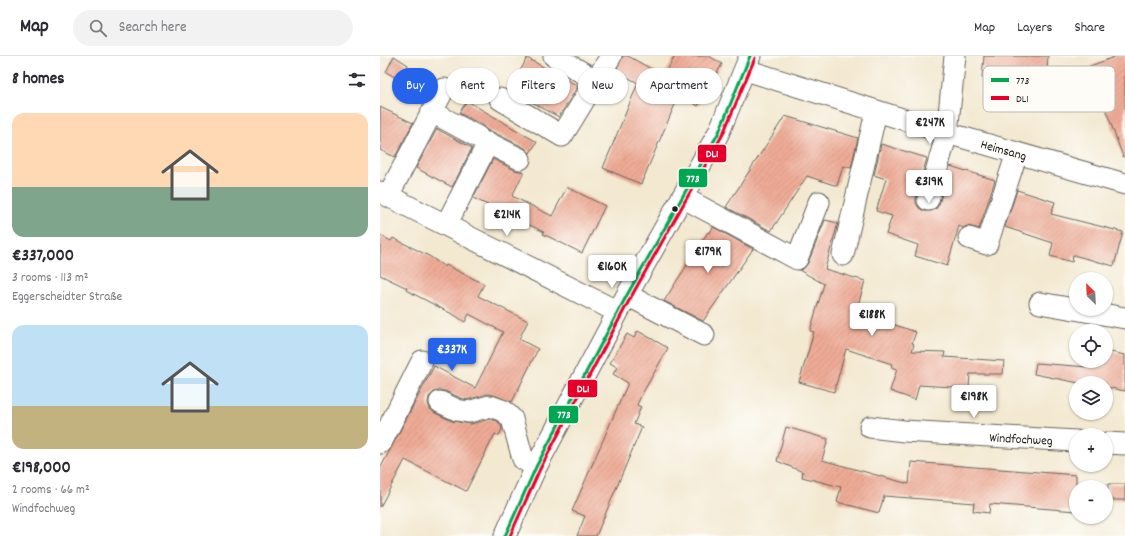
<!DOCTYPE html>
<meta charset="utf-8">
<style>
body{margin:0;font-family:Dekko,sans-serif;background:#f2f2f3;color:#2b2b33;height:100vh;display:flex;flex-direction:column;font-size:15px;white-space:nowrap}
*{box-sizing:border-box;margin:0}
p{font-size:13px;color:#7c7c81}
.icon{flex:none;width:22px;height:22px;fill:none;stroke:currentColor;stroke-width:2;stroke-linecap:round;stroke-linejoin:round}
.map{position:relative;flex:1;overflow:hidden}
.panel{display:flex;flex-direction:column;background:#fff;width:380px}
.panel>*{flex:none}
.banner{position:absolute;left:12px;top:12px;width:380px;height:36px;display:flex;gap:8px}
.needle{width:26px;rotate:336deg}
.fabs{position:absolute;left:689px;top:216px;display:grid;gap:8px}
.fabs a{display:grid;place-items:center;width:44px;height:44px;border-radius:50%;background:#fff;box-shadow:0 1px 3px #0004;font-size:20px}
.price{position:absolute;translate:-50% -34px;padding:0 9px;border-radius:4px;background:#fff;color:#222;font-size:13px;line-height:26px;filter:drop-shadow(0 1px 2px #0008)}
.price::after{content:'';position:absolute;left:50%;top:24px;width:12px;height:9px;margin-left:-6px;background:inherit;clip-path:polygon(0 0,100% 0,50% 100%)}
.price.current{background:#2563eb;color:#fff}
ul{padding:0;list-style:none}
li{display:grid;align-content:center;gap:8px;height:212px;padding:0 12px}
li span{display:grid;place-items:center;height:124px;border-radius:12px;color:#555}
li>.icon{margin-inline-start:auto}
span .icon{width:72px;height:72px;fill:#fffc;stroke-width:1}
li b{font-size:17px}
h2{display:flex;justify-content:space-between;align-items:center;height:48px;padding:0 12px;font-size:17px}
.pill{padding:0 14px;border-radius:18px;background:#fff;box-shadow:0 1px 3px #0004;font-size:14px;line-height:36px}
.pill.current{background:#2563eb;color:#fff}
header{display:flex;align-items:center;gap:24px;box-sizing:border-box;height:56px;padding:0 20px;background:#fff;border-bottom:1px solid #e1e1e2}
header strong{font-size:19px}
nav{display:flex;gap:22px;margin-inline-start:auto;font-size:14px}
.search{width:280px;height:36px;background:#f2f2f3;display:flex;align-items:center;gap:10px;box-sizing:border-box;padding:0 14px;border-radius:22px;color:#7c7c81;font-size:15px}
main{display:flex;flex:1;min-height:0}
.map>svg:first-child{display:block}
</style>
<header>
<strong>Map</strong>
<div class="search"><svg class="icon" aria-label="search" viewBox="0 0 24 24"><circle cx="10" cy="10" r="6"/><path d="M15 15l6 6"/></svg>Search here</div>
<nav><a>Map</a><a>Layers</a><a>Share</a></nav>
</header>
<main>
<section class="panel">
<h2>8 homes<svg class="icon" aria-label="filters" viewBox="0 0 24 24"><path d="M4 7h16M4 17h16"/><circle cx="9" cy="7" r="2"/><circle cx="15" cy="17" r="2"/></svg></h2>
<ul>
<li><span style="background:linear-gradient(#ffd9b3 60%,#7fa58c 0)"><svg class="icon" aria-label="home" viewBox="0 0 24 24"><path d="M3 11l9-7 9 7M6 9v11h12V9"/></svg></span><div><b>€337,000</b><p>3 rooms · 113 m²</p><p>Eggerscheidter Straße</p></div></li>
<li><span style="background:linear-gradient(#bfe0f5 65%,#c2b280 0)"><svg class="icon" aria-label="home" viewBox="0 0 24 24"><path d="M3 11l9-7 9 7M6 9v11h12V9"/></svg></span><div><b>€198,000</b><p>2 rooms · 66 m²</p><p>Windfochweg</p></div></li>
</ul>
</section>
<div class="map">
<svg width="745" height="480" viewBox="0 0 745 480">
<defs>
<pattern id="building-hatch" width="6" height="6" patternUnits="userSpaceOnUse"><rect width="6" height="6" fill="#eeab96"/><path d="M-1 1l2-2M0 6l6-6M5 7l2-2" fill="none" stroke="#cc9381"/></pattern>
</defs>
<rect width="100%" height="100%" fill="#fdfcf7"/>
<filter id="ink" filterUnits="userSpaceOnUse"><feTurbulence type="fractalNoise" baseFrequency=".025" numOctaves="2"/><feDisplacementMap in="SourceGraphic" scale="8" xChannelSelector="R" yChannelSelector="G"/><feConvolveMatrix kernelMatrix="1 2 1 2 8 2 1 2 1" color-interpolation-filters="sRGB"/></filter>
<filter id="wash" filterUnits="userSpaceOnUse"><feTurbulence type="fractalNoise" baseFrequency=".012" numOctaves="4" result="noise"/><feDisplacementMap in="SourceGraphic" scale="16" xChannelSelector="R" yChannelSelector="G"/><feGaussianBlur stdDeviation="0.9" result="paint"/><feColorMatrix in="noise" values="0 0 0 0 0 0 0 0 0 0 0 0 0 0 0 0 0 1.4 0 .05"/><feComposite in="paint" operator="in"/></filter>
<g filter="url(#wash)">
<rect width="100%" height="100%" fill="#f3e8d0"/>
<g id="blocks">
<!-- building -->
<path fill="url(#building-hatch)" d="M 14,0 L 28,9 L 20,24 L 6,16 Z
M 243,0 L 248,0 L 284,20 L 295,0 L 329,0 L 342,8 L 318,50 L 299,39 L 261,128 L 223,112 L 258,27 L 238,16 L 239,14 L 237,12 Z
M 604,0 L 668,0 L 666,28 L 602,22 Z
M 737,0 L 745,0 L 745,100 L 743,101 L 710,10 Z
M 147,2 L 198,30 L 179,61 L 130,34 Z
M 87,45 L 157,86 L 150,97 L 145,92 L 113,76 L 108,75 L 104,70 L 79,57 Z
M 0,51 L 33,67 L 15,101 L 0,94 Z
M 405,60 L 478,82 L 471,112 L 463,110 L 457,130 L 427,120 L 391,175 L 346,151 Z
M 57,73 L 92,92 L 72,131 L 36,112 Z
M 501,88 L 547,102 L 536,141 L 536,147 L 539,152 L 544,155 L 551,155 L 556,153 L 559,148 L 570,110 L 615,124 L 599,173 L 592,171 L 587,170 L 583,172 L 579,170 L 567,210 L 535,200 L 538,189 L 506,178 L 512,160 L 496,155 L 506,123 L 494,119 Z
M 113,103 L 135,114 L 144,116 L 132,140 L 172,160 L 187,131 L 225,150 L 202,197 L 163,178 L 164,176 L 93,142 Z
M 637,134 L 675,146 L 671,158 L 743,176 L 734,210 L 693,199 L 692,206 L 670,200 L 673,187 L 625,171 Z
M 445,164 L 458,167 L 445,213 L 485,225 L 476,256 L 536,276 L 532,287 L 534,288 L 532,295 L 565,296 L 564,301 L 624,305 L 623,318 L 590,318 L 589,332 L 539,329 L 535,344 L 510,335 L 517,313 L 511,311 L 512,308 L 466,293 L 454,336 L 419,326 L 434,276 L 430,275 L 444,228 L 419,214 L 424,212 L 428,207 Z
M 333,171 L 373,193 L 323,265 L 284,245 L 328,176 L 330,177 Z
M 0,179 L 11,185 L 13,182 L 49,200 L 65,211 L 66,209 L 104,228 L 98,240 L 148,265 L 139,283 L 158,293 L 132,346 L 114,339 L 107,338 L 87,344 L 81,342 L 65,335 L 59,334 L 54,336 L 49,341 L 48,347 L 50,353 L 55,357 L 72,365 L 91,368 L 110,363 L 117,365 L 121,369 L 122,373 L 119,380 L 115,378 L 86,435 L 25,404 L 0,451 L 0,413 L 54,310 L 95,332 L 123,276 L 89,258 L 85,266 L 76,260 L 26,234 L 27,232 L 0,219 Z
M 258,275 L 288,292 L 261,340 L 257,349 L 261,351 L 254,368 L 262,371 L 216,480 L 197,480 L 205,460 L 192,455 L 248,327 L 233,318 L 237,311 L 230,307 L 247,278 L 254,282 Z
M 726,295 L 745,299 L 745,335 L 726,331 L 726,327 L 699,327 L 654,318 L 656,307 L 708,311 L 709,305 L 726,305 Z
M 406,371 L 448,383 L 442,404 L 529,428 L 531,406 L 696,419 L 696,455 L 610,448 L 609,457 L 593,455 L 594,447 L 504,440 L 499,457 L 457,446 L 461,431 L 422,421 L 423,416 L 397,405 Z
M 728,428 L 745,428 L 745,444 L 728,444 Z"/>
</g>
</g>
<g filter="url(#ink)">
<use href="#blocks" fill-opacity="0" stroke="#67635b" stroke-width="1"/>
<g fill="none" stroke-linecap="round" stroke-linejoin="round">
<!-- minor casing -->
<g stroke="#67635b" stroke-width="23">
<path id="minor" d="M 174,0 L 217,25
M 366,14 L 567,77 L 745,128
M 120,43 L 182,80 L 231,0
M 52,56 L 98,81
M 0,136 L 238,256
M 8,140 L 64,33
M 302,141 L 417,203 L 439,146
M 548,144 L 567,77 L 575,0
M 66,169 L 108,87 L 140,103
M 589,182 L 607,188 L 637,97
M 463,199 L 496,56
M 247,239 L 324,279
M 660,247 L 745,262
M 60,346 L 77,354 L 88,356 L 110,350 L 124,355 L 132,363 L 143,403 L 156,411
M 490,371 L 524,375 L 696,385
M 0,387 L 2,385 L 42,305
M 726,387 L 745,388
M 125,480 L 156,411 L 247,239 L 339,76 L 370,0"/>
</g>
<!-- minor -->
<use href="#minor" stroke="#fff" stroke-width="21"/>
<!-- bus-1 casing -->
<g stroke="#fdfcf7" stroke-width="6">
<path id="bus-1" d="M 125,480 L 156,411 L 247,239 L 339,76 L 370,0"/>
</g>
<!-- bus-2 casing -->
<g stroke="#fdfcf7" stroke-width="6">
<path id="bus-2" d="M 130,480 L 160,413 L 251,241 L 343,78 L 375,2"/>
</g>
<!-- bus-1 -->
<use href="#bus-1" stroke="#00a651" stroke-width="3"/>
<!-- bus-2 -->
<use href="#bus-2" stroke="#e4002b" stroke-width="3"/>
</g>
</g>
<!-- markers -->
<circle fill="#1c1c1c" stroke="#fdfcf7" stroke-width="1.5" cx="295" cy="153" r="3.5"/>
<g text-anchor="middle" stroke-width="3" stroke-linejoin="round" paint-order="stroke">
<!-- street labels -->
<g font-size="13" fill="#1c1c1c" stroke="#fdfcf7">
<text transform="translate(624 93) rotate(16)" y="5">Heimsang</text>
<text transform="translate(641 382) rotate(3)" y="5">Windfochweg</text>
</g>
</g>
<!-- legend -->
<rect x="603" y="10" width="132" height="46" rx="6" fill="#fdfcf7" stroke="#bab9b5" stroke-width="1"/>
<rect x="611" y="22" width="18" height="4" fill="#00a651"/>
<rect x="611" y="40" width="18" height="4" fill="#e4002b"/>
<g font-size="11" fill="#1c1c1c">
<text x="636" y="28">773</text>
<text x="636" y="46">DL1</text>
</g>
<g stroke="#fdfcf7" stroke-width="1.5">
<rect x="317" y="88" width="30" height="19" rx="4" fill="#e4002b"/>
<rect x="298" y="112" width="30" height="20" rx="4" fill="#00a651"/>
<rect x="187" y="323" width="31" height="19" rx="4" fill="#e4002b"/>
<rect x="168" y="349" width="31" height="19" rx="4" fill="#00a651"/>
</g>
<g font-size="11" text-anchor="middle" font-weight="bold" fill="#fff">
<text x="332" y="101">DL1</text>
<text x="313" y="126">773</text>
<text x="203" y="336">DL1</text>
<text x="184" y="362">773</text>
</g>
</svg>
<div class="fabs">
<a><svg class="needle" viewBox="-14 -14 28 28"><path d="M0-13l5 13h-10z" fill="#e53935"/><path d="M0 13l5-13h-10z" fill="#7c7c81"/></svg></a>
<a><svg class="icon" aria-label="locate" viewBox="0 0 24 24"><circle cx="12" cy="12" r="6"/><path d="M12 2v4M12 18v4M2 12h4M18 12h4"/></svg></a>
<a><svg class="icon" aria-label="layers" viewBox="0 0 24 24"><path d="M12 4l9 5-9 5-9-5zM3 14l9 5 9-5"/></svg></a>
<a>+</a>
<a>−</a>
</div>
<b class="price" style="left:550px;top:89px">€247K</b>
<b class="price" style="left:549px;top:148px">€319K</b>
<b class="price" style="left:127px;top:181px">€214K</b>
<b class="price" style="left:328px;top:218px">€179K</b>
<b class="price" style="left:232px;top:233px">€160K</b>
<b class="price" style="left:492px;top:281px">€188K</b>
<b class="price current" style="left:72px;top:316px">€337K</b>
<b class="price" style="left:594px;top:363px">€198K</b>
<div class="banner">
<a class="pill current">Buy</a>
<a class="pill">Rent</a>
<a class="pill">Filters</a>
<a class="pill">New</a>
<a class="pill">Apartment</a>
</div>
</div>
</main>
